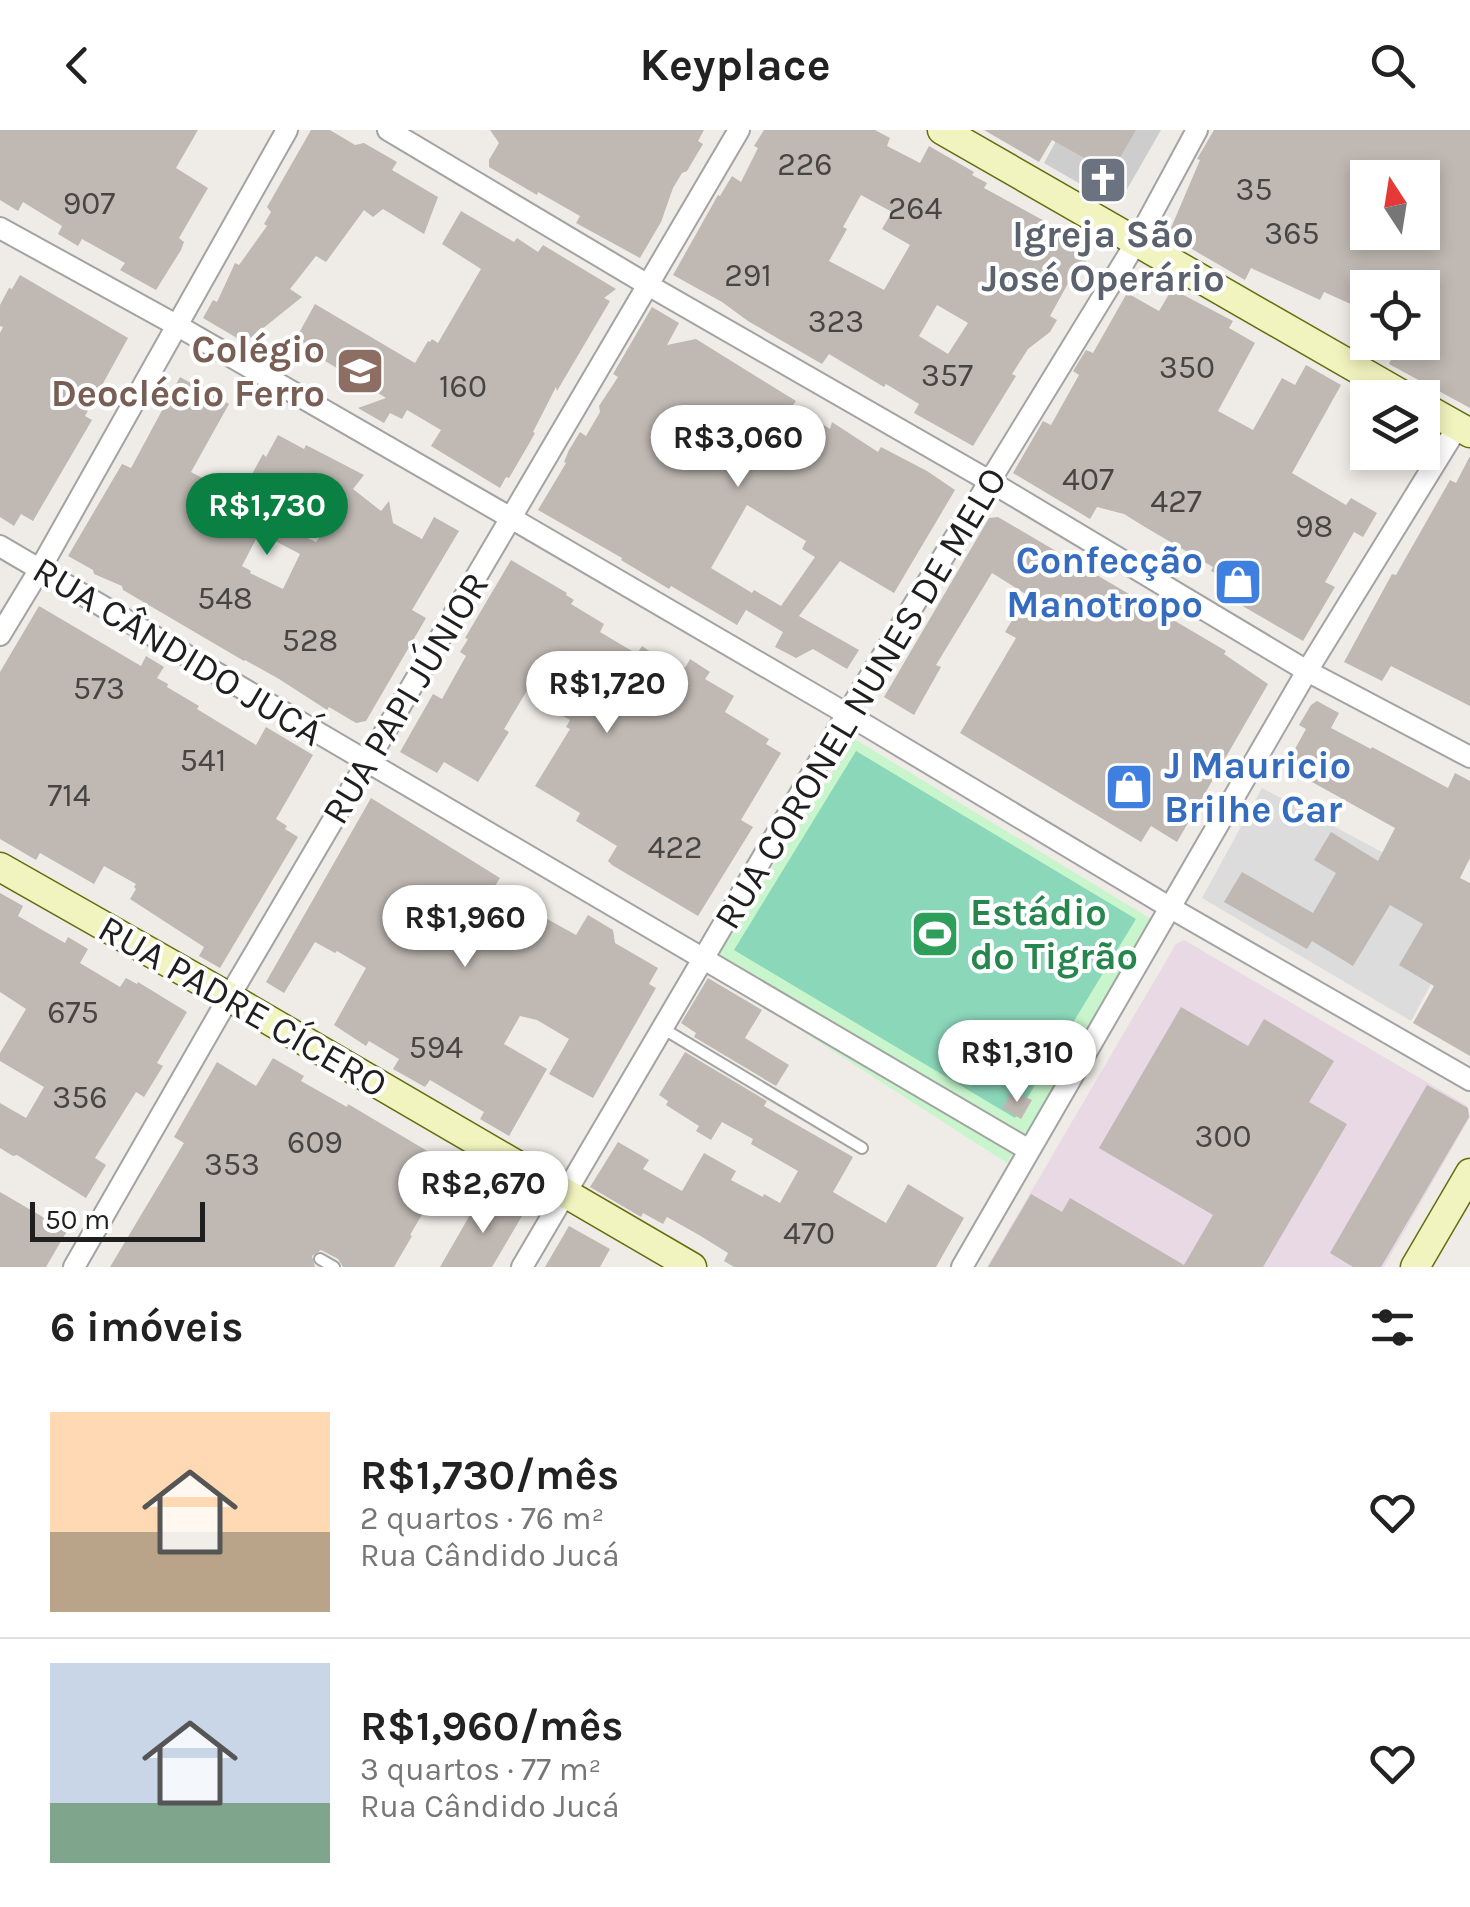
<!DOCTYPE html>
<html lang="pt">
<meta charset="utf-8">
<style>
body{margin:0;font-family:Karla,sans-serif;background:#f6f6f6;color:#222;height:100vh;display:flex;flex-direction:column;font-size:38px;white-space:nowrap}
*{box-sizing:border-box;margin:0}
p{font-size:32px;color:#767676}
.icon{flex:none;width:55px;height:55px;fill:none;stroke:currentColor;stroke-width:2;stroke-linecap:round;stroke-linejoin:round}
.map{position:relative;height:1137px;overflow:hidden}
.drawer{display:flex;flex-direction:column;background:#fff;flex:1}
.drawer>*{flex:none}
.needle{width:65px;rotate:348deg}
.fabs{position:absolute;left:1350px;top:30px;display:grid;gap:20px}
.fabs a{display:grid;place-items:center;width:90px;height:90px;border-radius:0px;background:#fff;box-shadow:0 5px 15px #0003;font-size:50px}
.scale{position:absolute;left:30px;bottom:25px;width:175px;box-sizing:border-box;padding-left:10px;border:5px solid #1f1f1f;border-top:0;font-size:28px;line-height:35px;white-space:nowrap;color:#1f1f1f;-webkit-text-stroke:8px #fff;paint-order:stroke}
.price{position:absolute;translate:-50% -85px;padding:0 22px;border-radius:35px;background:#fff;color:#222;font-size:32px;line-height:65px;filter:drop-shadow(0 2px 5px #0008)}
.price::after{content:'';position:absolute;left:50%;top:60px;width:30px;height:22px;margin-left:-15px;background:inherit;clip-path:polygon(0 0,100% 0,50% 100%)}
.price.active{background:#0b8043;color:#fff}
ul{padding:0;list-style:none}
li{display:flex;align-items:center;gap:30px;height:250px;padding:0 50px}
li+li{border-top:2px solid #e0e0e0}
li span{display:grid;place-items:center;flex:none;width:280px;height:200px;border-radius:0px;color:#555}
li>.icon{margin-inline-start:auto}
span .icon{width:120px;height:120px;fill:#fffc;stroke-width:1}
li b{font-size:42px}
h2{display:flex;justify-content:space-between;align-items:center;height:120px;padding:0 50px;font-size:42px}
header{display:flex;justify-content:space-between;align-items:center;height:130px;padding:0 50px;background:#fff;font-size:45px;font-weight:700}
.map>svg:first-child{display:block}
</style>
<header><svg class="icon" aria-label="back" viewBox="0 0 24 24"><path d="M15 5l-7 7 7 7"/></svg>Keyplace<svg class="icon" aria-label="search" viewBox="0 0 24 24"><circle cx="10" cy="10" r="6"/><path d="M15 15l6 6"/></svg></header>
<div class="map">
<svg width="1470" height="1137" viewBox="0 0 1470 1137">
<rect width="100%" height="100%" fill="#efece7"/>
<!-- residential -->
<path fill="#dddcdc" d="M 1262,658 L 1470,769 L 1470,782 L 1411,891 L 1202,768 Z"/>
<!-- industrial -->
<path fill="#e8d9e5" d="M 1184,810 L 1466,975 L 1470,987 L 1384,1137 L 987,1137 L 1176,814 Z"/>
<!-- religious -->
<path fill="#cdcdcd" d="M 1062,0 L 1161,0 L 1122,68 L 1108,70 L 1044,33 Z"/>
<!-- park -->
<path fill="#c8f5cb" d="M 853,608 L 1156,792 L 1007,1033 L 709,841 Z"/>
<!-- pitch -->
<path fill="#8bd7ba" d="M 856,621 L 1136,789 L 1015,988 L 734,820 Z"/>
<!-- building -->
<path fill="#bfb8b3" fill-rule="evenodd" d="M 0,0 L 198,0 L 176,38 L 208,58 L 179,108 L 184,112 L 181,120 L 156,160 L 120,140 L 125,133 L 82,109 L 78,116 L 58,104 L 62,96 L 23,72 L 18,81 L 0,70 Z
M 311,0 L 330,0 L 355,15 L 364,13 L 397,32 L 392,40 L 438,67 L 424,104 L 383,79 L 373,87 L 364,80 L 326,132 L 316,126 L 290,159 L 302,167 L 251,208 L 249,205 L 242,211 L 203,188 L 213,170 L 217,172 L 235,133 L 239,135 L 267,96 L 264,94 L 271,82 L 267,77 Z
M 490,0 L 704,0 L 698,11 L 703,14 L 687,41 L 682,43 L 673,58 L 661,92 L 640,128 L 576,93 L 580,86 L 538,62 L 537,65 L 489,37 L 489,30 L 499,13 Z
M 764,0 L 875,0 L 890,8 L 887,16 L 920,33 L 929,16 L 974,42 L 972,45 L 987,53 L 984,58 L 1085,113 L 1078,127 L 1086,131 L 1076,148 L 1071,148 L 1050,186 L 1057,190 L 1050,202 L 1028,219 L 1012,244 L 1016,246 L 973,316 L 914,283 L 919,274 L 886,254 L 884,257 L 829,224 L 822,234 L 748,191 L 722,172 L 673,145 L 718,65 L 720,66 L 732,46 L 741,52 L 758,18 L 754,16 ZM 861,65 L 892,82 L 882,99 L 910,115 L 884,160 L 829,131 L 847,99 L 843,97 ZM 937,175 L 968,193 L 948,224 L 919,206 Z
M 984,0 L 1136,0 L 1111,43 L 1052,10 L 1039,32 Z
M 1214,0 L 1470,0 L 1470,278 L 1389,234 L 1399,212 L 1422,212 L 1422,158 L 1368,158 L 1368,170 L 1358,166 L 1353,175 L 1324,162 L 1320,170 L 1251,138 L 1245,150 L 1168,105 L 1200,30 L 1197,29 ZM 1368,48 L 1422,48 L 1422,102 L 1368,102 L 1368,94 L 1359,90 L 1368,73 Z
M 461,81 L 514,112 L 517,108 L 538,122 L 543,115 L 616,159 L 604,168 L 610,171 L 557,261 L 556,257 L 533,302 L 535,303 L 530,312 L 509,348 L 506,347 L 500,358 L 431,316 L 441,300 L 407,280 L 402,289 L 390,283 L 384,293 L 358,278 L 386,268 L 294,212 L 315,174 L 415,233 L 428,211 L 430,212 L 432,209 L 438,213 L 481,139 L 442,114 Z
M 20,145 L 128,208 L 85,286 L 92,290 L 33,391 L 21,384 L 14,396 L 0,387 L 0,203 L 3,197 L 0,196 L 0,175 L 9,158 L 12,159 Z
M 1172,159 L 1233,191 L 1229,198 L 1255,213 L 1218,281 L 1253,300 L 1282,248 L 1295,255 L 1306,235 L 1341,255 L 1292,343 L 1346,375 L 1351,368 L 1377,383 L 1363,407 L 1354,402 L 1325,452 L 1335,457 L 1303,511 L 1227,467 L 1235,453 L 1211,441 L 1213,437 L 1145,397 L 1124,384 L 1097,377 L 1090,389 L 1013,343 L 1043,291 L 1051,295 L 1079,245 L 1073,241 L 1086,220 L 1093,223 L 1127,163 L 1159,181 Z
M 652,177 L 679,193 L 667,215 L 696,209 L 796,271 L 793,275 L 830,299 L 832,292 L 878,322 L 881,317 L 927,341 L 955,360 L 894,463 L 840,431 L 799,486 L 859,520 L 847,539 L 813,519 L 796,528 L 775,517 L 783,502 L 746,480 L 737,495 L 671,456 L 669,459 L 621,430 L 622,428 L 538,380 L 566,333 L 564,332 L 569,320 L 580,302 L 586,306 L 600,282 L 599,276 L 618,247 L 613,244 ZM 747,375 L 806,411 L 802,419 L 815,427 L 781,476 L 754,460 L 752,463 L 711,438 Z
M 180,247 L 229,274 L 191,342 L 239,368 L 263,324 L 266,327 L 278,305 L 304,319 L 306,315 L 364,345 L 353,359 L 381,381 L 389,371 L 393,393 L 422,409 L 434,387 L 459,401 L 412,480 L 426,488 L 366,591 L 356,593 L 329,577 L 327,580 L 279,549 L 245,530 L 244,531 L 123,460 L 122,456 L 94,444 L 93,440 L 68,426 L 122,334 L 131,338 ZM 305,352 L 343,374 L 316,412 L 271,391 L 264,405 L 300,424 L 283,459 L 250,443 L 251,441 L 242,436 L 285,353 L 300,361 Z
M 1470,326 L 1470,576 L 1391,536 L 1382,551 L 1344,532 L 1392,444 L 1396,445 L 1450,350 L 1456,353 Z
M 998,387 L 1226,521 L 1224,524 L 1268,554 L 1177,712 L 1151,696 L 1141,712 L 960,603 L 1016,508 L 1005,502 L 1027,465 L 992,443 L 936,535 L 941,537 L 914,585 L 884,567 L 989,388 Z
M 511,430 L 567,463 L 566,465 L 574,470 L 571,474 L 604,494 L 600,502 L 637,524 L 642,516 L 655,525 L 657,522 L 685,538 L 690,529 L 710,542 L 705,549 L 734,566 L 725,582 L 769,609 L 766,614 L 781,623 L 741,690 L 753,697 L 698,786 L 612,735 L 608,731 L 617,716 L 576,691 L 580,683 L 535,656 L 570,599 L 566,597 L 570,590 L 561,585 L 569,572 L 534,549 L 504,599 L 509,602 L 478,652 L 444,632 L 437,643 L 400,622 L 433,564 L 442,569 L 466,526 L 460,522 L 468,509 L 465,508 Z
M 39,476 L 141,536 L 146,526 L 164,537 L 157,548 L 168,554 L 167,557 L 199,576 L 197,579 L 256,615 L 266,597 L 313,625 L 276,689 L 287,696 L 285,699 L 298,707 L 220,838 L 199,826 L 204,817 L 130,769 L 136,759 L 134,757 L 136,754 L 104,736 L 94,754 L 40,723 L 36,730 L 0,709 L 0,542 Z
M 1317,571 L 1339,583 L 1331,598 L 1371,619 L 1372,617 L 1387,625 L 1448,658 L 1455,643 L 1470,651 L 1470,728 L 1460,748 L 1470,753 L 1470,926 L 1413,893 L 1434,856 L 1399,835 L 1423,794 L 1390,775 L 1353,836 L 1312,811 L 1307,819 L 1224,772 L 1242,742 L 1313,783 L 1336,743 L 1314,730 L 1331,702 L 1378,731 L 1395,698 L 1285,637 L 1306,599 L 1299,595 L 1311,575 Z
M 371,668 L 500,748 L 495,756 L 540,785 L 576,805 L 588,785 L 613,800 L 615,813 L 658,838 L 649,854 L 656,858 L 593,968 L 549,944 L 569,909 L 537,890 L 520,886 L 504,914 L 547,939 L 509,1006 L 480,989 L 484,982 L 430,950 L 425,957 L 393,939 L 399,929 L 369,911 L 366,916 L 334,895 L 366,838 L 337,821 L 335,823 L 315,812 L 284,863 L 266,852 Z
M 0,763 L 23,776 L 18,786 L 65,813 L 68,807 L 88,819 L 80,833 L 120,857 L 126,848 L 137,854 L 138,852 L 187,882 L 157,933 L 163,936 L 144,967 L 136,962 L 95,1028 L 106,1035 L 86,1068 L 17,1025 L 13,1026 L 0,1018 L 0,973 L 26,988 L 44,957 L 0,931 L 0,923 L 26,879 L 0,862 Z
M 708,848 L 762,880 L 745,908 L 789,935 L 776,956 L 694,907 L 696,903 L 681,893 Z
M 1181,877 L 1248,916 L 1264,889 L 1334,931 L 1309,972 L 1347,994 L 1263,1137 L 988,1137 L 1031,1064 L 1062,1082 L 1070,1068 L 1184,1135 L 1213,1085 L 1099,1018 Z
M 685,922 L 767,971 L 764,976 L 853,1027 L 833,1062 L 886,1093 L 908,1054 L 964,1088 L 936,1137 L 734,1137 L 724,1131 L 728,1123 L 699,1105 L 667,1087 L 663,1094 L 643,1083 L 641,1087 L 590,1057 L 618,1012 L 649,1030 L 643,1039 L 682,1061 L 704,1023 L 736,1041 L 731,1050 L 763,1067 L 764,1064 L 780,1073 L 798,1041 L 751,1014 L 753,1009 L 722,992 L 711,1010 L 696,1001 L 699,996 L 666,975 L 668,971 L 659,965 Z
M 273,928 L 304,946 L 301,951 L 347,977 L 348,974 L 451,1035 L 410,1105 L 412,1106 L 394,1137 L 343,1137 L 338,1129 L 321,1120 L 312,1126 L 315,1137 L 110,1137 L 184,1013 L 174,1007 L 217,932 L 256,956 Z
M 1427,955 L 1468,978 L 1469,987 L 1381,1137 L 1353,1137 L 1330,1123 Z
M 1012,961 L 1032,970 L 1021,989 L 1002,978 Z
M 0,1062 L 67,1101 L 46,1137 L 0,1137 Z
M 482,1064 L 522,1086 L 492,1137 L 440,1137 Z
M 569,1096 L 610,1119 L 600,1137 L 545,1137 Z"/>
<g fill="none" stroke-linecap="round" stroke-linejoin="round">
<!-- lane casing -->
<g stroke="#a3a3a3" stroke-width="14">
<path id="lane" d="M 662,898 L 862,1018
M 320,1129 L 334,1137"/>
</g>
<!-- street casing -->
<g stroke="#a3a3a3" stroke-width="24">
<path id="street" d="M 388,0 L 648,155 L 991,352 L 1307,541 L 1470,627
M 0,98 L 178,196 L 511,388 L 847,584 L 1169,777 L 1470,950
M 0,416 L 1029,1020
M 0,505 L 40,439 L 287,0
M 74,1137 L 229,867 L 739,0
M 522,1137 L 847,584 L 1137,111 L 1197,0
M 962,1137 L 1307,541 L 1458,296"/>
</g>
<!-- secondary casing -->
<g stroke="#646e0e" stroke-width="31">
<path id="secondary" d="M 942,0 L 1408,268
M 1422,276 L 1470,303
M 0,737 L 229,867 L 692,1137
M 1415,1137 L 1470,1043"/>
</g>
<!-- lane -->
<use href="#lane" stroke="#fff" stroke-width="10"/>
<!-- street -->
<use href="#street" stroke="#fff" stroke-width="20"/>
<!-- secondary -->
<use href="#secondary" stroke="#f2f4bf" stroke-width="28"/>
</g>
<!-- icons -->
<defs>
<g id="church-square" transform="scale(2.5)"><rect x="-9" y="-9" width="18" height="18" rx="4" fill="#6b7280" stroke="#fff"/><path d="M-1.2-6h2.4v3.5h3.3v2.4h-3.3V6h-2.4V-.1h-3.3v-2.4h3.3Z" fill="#fff"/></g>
<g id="school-square" transform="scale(2.5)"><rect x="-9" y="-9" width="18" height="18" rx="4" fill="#8d6e63" stroke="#fff"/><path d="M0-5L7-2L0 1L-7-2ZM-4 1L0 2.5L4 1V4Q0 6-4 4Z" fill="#fff"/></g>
<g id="shop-square" transform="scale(2.5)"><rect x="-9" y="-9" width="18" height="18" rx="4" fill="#3f7fe0" stroke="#fff"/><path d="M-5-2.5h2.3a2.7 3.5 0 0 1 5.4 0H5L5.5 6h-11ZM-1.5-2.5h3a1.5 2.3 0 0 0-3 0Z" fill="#fff"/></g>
<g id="stadium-square" transform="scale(2.5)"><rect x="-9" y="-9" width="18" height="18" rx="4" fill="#2e9e5b" stroke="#fff"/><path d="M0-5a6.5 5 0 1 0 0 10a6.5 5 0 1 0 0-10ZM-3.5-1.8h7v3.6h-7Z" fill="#fff"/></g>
</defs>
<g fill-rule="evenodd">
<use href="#church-square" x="1103" y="50"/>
<use href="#school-square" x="360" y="241"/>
<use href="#shop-square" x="1238" y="452"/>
<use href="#shop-square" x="1129" y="657"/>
<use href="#stadium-square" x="935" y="804"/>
</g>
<g text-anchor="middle" stroke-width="8" stroke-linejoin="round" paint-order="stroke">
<!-- number labels -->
<g font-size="32" fill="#474544">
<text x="805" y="45">226</text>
<text x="1254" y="70">35</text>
<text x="89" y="84">907</text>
<text x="915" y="89">264</text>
<text x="1292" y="114">365</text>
<text x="748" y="156">291</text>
<text x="836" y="202">323</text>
<text x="1187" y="248">350</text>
<text x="947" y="256">357</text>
<text x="463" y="267">160</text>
<text x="1088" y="360">407</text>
<text x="1176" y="382">427</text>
<text x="1314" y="407">98</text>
<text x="225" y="479">548</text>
<text x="310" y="521">528</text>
<text x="99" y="569">573</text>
<text x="203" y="641">541</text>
<text x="69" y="676">714</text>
<text x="675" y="728">422</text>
<text x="73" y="893">675</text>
<text x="436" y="928">594</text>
<text x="80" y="978">356</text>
<text x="1223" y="1017">300</text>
<text x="315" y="1023">609</text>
<text x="232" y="1045">353</text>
<text x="809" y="1114">470</text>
</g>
<!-- worship labels -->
<g font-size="38" font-weight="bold" fill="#5b616d" stroke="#fff">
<text x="1103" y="117">Igreja São<tspan x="1103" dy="44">José Operário</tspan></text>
</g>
<!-- education labels -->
<g font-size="38" font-weight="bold" fill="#785e54" stroke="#fff" text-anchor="end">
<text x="325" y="232">Colégio<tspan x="325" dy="44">Deoclécio Ferro</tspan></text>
</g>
<!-- shop labels -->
<g font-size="38" font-weight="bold" fill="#366cbe" stroke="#fff" text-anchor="end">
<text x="1203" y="443">Confecção<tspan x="1203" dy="44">Manotropo</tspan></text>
<text x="1164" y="648" text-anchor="start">J Mauricio<tspan x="1164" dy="44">Brilhe Car</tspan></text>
</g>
<!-- street labels -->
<g font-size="38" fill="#1f1f1f" stroke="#fff">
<text transform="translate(178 521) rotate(31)" y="13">RUA CÂNDIDO JUCÁ</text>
<text transform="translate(405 568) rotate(-59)" y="13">RUA PAPI JÚNIOR</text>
<text transform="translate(860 568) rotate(-59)" y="13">RUA CORONEL NUNES DE MELO</text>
<text transform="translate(243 876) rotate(30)" y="13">RUA PADRE CÍCERO</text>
</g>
<!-- leisure labels -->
<g font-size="38" font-weight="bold" fill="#27864d" stroke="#fff" text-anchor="start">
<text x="970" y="795">Estádio<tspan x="970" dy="44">do Tigrão</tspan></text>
</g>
</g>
</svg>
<div class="fabs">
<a><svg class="needle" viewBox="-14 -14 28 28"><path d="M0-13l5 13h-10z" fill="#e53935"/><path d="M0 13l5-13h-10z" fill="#767676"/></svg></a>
<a><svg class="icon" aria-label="locate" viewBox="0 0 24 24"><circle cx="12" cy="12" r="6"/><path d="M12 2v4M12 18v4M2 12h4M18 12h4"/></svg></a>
<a><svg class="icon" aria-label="layers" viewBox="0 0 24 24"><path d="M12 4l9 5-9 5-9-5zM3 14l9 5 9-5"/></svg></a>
</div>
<div class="scale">50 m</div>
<b class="price" style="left:738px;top:360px">R$3,060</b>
<b class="price active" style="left:267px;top:428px">R$1,730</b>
<b class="price" style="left:607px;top:606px">R$1,720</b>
<b class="price" style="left:465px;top:840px">R$1,960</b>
<b class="price" style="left:1017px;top:975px">R$1,310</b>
<b class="price" style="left:483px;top:1106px">R$2,670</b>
</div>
<section class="drawer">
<h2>6 imóveis<svg class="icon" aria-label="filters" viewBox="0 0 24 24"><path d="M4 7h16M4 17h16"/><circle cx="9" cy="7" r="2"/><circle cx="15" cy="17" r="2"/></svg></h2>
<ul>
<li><span style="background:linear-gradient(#ffd9b3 60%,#b9a48a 0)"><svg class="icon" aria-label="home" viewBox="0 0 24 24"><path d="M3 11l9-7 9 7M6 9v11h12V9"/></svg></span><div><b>R$1,730/mês</b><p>2 quartos · 76 m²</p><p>Rua Cândido Jucá</p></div><svg class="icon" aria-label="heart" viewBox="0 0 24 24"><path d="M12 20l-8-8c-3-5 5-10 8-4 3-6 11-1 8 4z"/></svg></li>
<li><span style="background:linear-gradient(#c9d6e8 70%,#7fa58c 0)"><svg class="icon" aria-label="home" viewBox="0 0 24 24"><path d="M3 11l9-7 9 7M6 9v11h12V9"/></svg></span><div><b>R$1,960/mês</b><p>3 quartos · 77 m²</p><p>Rua Cândido Jucá</p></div><svg class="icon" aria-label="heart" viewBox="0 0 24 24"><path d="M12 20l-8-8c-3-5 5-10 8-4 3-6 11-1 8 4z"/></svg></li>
</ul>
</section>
